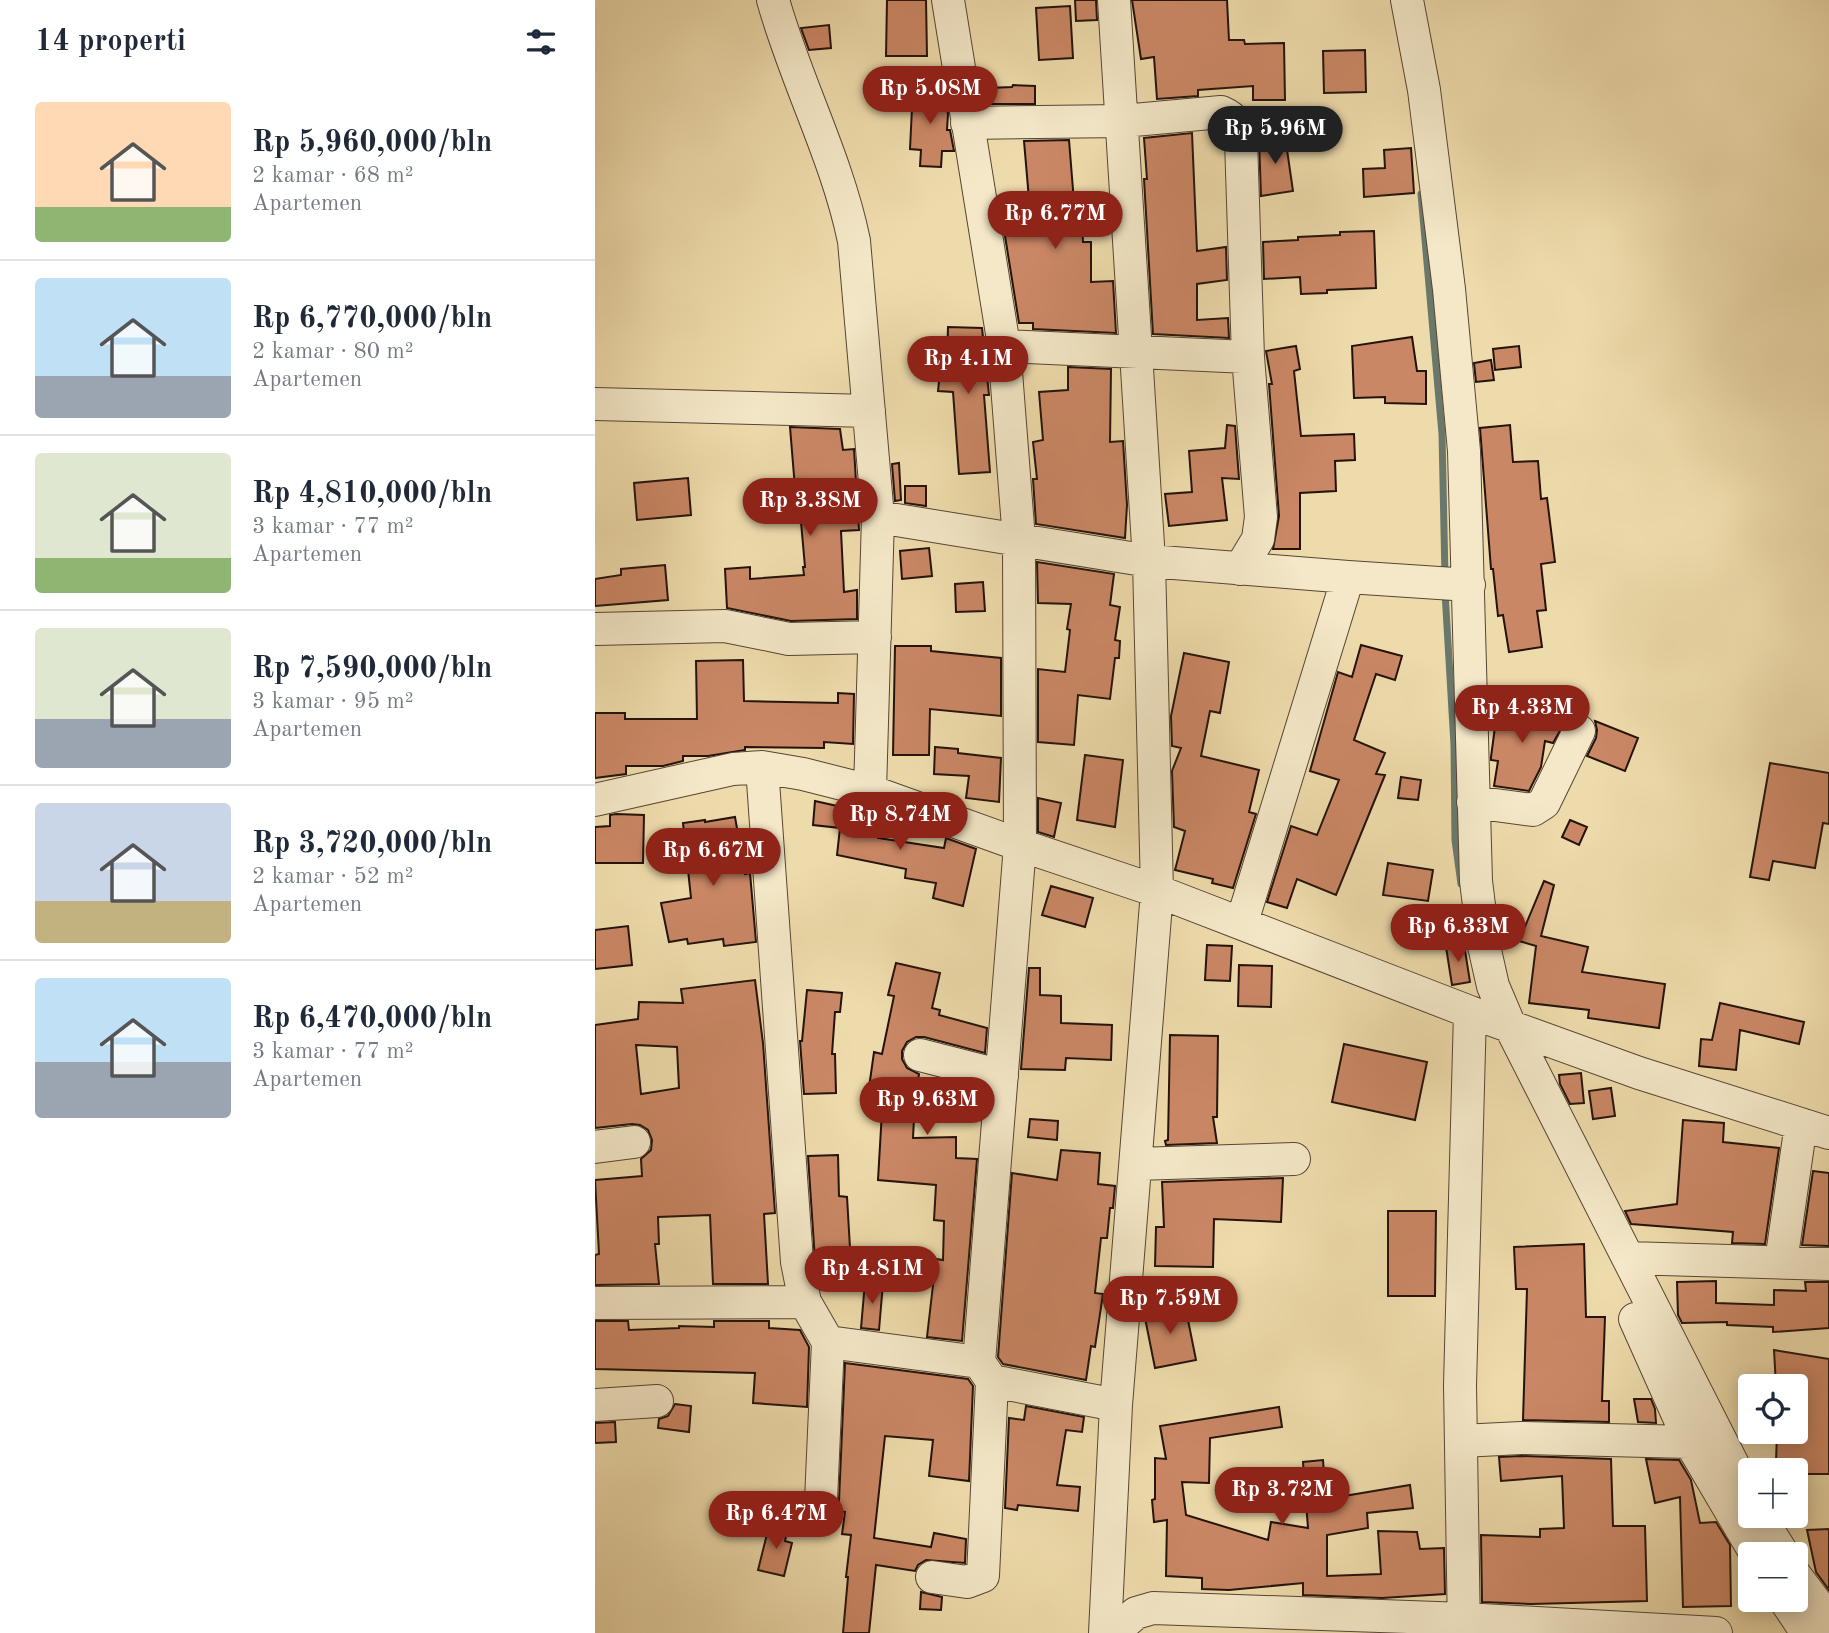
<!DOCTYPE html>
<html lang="id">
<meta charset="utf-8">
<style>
body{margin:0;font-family:"Old Standard TT",serif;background:#f6f6f7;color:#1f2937;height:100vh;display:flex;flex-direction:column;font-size:26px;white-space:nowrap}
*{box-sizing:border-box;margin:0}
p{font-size:23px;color:#747a83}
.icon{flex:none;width:38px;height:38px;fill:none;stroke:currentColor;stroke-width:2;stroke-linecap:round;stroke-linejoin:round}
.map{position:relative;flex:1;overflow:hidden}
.side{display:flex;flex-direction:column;background:#fff;width:595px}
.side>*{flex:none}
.tools{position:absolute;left:1143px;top:1374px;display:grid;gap:14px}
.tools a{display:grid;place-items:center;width:70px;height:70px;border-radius:7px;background:#fff;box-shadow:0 4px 18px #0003;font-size:35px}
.price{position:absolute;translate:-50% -60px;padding:0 16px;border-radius:24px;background:#8f2418;color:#fff;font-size:23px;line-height:46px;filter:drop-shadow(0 2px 4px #0008)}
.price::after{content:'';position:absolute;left:50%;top:42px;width:21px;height:16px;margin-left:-10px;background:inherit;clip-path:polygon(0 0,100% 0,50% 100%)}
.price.selected{background:#222;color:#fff}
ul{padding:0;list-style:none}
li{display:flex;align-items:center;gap:21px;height:175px;padding:0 35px}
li+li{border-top:2px solid #e0e1e3}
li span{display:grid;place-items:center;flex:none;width:196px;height:140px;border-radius:7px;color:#555}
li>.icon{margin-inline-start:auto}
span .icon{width:84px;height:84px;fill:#fffc;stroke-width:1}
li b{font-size:30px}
h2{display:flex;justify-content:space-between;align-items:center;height:84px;padding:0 35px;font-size:30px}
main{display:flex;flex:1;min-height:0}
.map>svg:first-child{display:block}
</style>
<main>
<section class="side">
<h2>14 properti<svg class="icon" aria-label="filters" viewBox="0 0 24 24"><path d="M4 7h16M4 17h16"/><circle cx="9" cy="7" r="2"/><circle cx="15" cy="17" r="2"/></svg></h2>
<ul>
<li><span style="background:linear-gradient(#ffd9b3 75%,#8fb573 0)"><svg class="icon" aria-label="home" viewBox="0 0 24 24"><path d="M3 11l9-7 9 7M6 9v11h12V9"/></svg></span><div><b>Rp 5,960,000/bln</b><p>2 kamar · 68 m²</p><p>Apartemen</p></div></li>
<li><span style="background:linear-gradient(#bfe0f5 70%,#9aa5b1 0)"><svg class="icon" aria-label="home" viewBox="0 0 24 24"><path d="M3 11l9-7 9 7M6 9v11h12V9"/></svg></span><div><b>Rp 6,770,000/bln</b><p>2 kamar · 80 m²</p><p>Apartemen</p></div></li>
<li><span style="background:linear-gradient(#dfe7d0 75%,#8fb573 0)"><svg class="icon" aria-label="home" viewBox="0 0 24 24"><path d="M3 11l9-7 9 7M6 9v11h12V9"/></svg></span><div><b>Rp 4,810,000/bln</b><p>3 kamar · 77 m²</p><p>Apartemen</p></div></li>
<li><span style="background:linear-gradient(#dfe7d0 65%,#9aa5b1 0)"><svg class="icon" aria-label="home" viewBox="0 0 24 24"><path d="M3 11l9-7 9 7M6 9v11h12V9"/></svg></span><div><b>Rp 7,590,000/bln</b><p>3 kamar · 95 m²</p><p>Apartemen</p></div></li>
<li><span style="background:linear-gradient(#c9d6e8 70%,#c2b280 0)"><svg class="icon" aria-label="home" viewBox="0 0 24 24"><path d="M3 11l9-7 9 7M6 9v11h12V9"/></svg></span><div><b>Rp 3,720,000/bln</b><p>2 kamar · 52 m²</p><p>Apartemen</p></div></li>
<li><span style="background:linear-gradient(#bfe0f5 60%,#9aa5b1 0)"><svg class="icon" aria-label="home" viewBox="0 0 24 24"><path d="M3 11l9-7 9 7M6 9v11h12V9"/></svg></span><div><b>Rp 6,470,000/bln</b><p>3 kamar · 77 m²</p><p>Apartemen</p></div></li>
</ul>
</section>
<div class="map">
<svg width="1234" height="1633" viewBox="0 0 1234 1633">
<rect width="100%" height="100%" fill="#eedbab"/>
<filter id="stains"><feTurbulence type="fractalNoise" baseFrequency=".00286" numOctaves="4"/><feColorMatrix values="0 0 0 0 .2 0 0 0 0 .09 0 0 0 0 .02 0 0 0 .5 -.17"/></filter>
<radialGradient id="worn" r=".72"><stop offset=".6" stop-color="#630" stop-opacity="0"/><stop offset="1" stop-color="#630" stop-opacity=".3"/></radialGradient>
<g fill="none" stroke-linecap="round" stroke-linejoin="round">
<!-- stream -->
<path stroke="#6a786c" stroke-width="7" d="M 826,194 L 847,434 L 850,577
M 850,592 L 859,745 L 860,840 L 866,884"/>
</g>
<!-- building -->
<path fill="#ca8765" stroke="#24130c" stroke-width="2" fill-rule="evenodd" d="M 292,0 L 331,0 L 332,56 L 291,56 Z
M 480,0 L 501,0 L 502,20 L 481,21 Z
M 537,0 L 632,0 L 634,40 L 649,40 L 650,44 L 689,43 L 690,100 L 658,100 L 658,86 L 603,90 L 603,96 L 562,99 L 559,57 L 546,59 Z
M 475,6 L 478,58 L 444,60 L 441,8 Z
M 234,25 L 236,48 L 214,50 L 206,28 Z
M 770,50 L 771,92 L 729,93 L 728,51 Z
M 418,85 L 440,86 L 440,104 L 394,104 L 394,88 L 417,87 Z
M 318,87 L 349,89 L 353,114 L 352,130 L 355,130 L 359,151 L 347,151 L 346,167 L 325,166 L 326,150 L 315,149 Z
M 597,133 L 602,251 L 631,247 L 632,280 L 602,284 L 602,320 L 633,318 L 634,338 L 558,334 L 549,179 L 552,179 L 549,138 Z
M 690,136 L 698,191 L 666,196 L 664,139 Z
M 474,140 L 479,202 L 486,202 L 488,242 L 496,242 L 496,282 L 518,281 L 521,333 L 438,329 L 438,323 L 424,323 L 410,236 L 409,212 L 435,211 L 429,141 Z
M 816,148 L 819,193 L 769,197 L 768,169 L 790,168 L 789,150 Z
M 779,231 L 781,288 L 732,290 L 732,293 L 706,294 L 705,277 L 669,279 L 668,242 L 703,240 L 703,237 L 745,235 L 745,232 Z
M 353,327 L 387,328 L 394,395 L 389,395 L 395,472 L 364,474 L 358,392 L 343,391 L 346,362 L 352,363 Z
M 817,337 L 822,371 L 831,371 L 831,404 L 790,403 L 790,397 L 759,398 L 757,346 Z
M 701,346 L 705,369 L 699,371 L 706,436 L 759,434 L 760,460 L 740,461 L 741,491 L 705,493 L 705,549 L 678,549 L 684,516 L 674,384 L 677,384 L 671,351 Z
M 924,346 L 926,367 L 900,370 L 898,349 Z
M 896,360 L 899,380 L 881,382 L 879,363 Z
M 473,367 L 516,369 L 515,442 L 528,441 L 532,505 L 530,538 L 441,524 L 438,479 L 442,479 L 438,442 L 448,440 L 444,392 L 473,390 Z
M 632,425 L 640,426 L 644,479 L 627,478 L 632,520 L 574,526 L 570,494 L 597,492 L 594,451 L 630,448 Z
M 915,425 L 918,462 L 943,461 L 946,499 L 952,498 L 960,562 L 946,564 L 951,610 L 942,611 L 947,647 L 914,652 L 908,615 L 903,616 L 898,569 L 896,569 L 885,428 Z
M 195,427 L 245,429 L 248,450 L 259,449 L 264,530 L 246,531 L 249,592 L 262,590 L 262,619 L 196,621 L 132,608 L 130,569 L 155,567 L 155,579 L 209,575 L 208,567 L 210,567 L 203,488 L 200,488 Z
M 304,463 L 306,500 L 300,501 L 297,464 Z
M 93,478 L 96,515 L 42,520 L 39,483 Z
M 310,486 L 331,486 L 331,506 L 310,503 Z
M 334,548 L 337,576 L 307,579 L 305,551 Z
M 442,562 L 519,574 L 515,605 L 525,607 L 520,640 L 525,641 L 524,658 L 520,658 L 515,699 L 483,695 L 479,745 L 443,742 L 443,669 L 470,672 L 475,630 L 472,629 L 476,604 L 443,603 Z
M 70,565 L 73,600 L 0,606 L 0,579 L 26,575 L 26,569 Z
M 388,582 L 390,611 L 361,612 L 360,584 Z
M 766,645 L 807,656 L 800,680 L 781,674 L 759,740 L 790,753 L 781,774 L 790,775 L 741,895 L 702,879 L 692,908 L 672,902 L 696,826 L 722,835 L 744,780 L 715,771 L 743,672 L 757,677 Z
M 300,646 L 336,646 L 336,651 L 406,658 L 406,716 L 335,709 L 334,755 L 298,755 Z
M 589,653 L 634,662 L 625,713 L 615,711 L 606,756 L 664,770 L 654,812 L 661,814 L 638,888 L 617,883 L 618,879 L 580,870 L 590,831 L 579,827 L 577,771 L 586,748 L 577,746 L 576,716 Z
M 148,660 L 149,701 L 243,703 L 243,693 L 259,694 L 258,744 L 229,742 L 229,748 L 150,747 L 150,750 L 113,756 L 88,756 L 88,761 L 68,766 L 31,766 L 31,774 L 0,778 L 0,713 L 30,713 L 30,719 L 102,719 L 101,661 Z
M 903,704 L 973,717 L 958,743 L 950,741 L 946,767 L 934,791 L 899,786 L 903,761 L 896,760 L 896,757 Z
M 1000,721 L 1043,738 L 1030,771 L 992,756 L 1001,738 L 1002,730 Z
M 340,747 L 363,749 L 363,753 L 406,758 L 404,802 L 371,798 L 374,776 L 339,774 Z
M 490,755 L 528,760 L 520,827 L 482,820 Z
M 1175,763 L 1234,773 L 1234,824 L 1228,823 L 1220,868 L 1178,861 L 1174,880 L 1155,877 Z
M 806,777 L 826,780 L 823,800 L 803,798 Z
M 443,798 L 466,803 L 459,837 L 443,832 Z
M 220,801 L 287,816 L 283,838 L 349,848 L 351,838 L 381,849 L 368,906 L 338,898 L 341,883 L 310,878 L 311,869 L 242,855 L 245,828 L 218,825 Z
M 21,814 L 49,815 L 48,863 L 0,863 L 0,827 L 15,826 L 15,815 Z
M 140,817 L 150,874 L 155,873 L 161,942 L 129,946 L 128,939 L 93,944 L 92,939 L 74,942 L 66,903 L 96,898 L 88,823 L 110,820 L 110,822 Z
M 975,820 L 992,827 L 984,845 L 967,837 Z
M 793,863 L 838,870 L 833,901 L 788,895 Z
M 949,881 L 959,885 L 946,936 L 993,947 L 987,972 L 1070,984 L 1064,1028 L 993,1018 L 994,1010 L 934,1003 L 941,946 L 924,941 Z
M 456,886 L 498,898 L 490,927 L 447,915 Z
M 33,926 L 37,965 L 0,969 L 0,930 Z
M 869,944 L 875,982 L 857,985 L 851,947 Z
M 612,945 L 637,946 L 635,981 L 610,980 Z
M 301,963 L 345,973 L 337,1008 L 345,1010 L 344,1015 L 392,1028 L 390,1053 L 329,1037 L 321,1037 L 312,1042 L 307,1051 L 307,1059 L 312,1068 L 324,1074 L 317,1119 L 319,1119 L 318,1138 L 361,1137 L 361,1158 L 382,1159 L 367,1341 L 332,1337 L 341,1259 L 348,1260 L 349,1221 L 339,1220 L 341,1185 L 283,1180 L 287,1111 L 271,1109 L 279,1052 L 287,1054 L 299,996 L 293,995 Z
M 644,965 L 677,966 L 676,1007 L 643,1006 Z
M 434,968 L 445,968 L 445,995 L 466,996 L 466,1023 L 517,1025 L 516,1060 L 471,1058 L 470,1070 L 426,1069 Z
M 160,980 L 168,1043 L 180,1213 L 169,1214 L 173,1284 L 118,1284 L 115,1215 L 63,1217 L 64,1244 L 60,1244 L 64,1284 L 0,1285 L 0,1255 L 4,1254 L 0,1180 L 47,1176 L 46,1159 L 56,1150 L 57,1140 L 53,1130 L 45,1125 L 37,1124 L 0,1128 L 0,1025 L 43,1019 L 44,1002 L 88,1003 L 86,989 ZM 41,1045 L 82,1047 L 84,1088 L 46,1094 Z
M 212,990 L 247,993 L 245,1012 L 240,1012 L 237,1054 L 240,1054 L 241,1093 L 209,1094 L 205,1041 L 207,1041 Z
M 1125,1003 L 1209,1022 L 1204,1044 L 1145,1030 L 1141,1070 L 1104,1066 L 1106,1039 L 1117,1040 Z
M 575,1035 L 623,1036 L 622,1117 L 618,1117 L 622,1143 L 571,1145 L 570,1141 L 573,1140 Z
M 749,1044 L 832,1062 L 820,1120 L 737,1102 Z
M 986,1073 L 989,1103 L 975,1104 L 965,1084 L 964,1075 Z
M 1016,1088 L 1020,1116 L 998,1119 L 994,1091 Z
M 435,1119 L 463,1121 L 462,1140 L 433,1137 Z
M 1088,1120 L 1129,1123 L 1128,1142 L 1184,1148 L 1170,1244 L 1137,1243 L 1138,1232 L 1036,1224 L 1030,1211 L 1082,1204 Z
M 466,1150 L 505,1153 L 503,1184 L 520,1186 L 518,1208 L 515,1208 L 512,1238 L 506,1238 L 500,1293 L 508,1294 L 500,1347 L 496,1346 L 491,1380 L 408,1364 L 403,1357 L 417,1173 L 462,1180 Z
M 243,1155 L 244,1196 L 252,1197 L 256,1265 L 266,1265 L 267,1285 L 225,1284 L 220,1260 L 213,1156 Z
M 1218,1171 L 1234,1173 L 1234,1246 L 1207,1245 Z
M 688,1178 L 686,1222 L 619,1219 L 618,1267 L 560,1266 L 561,1227 L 569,1227 L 567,1182 Z
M 793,1211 L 841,1211 L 840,1296 L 793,1296 Z
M 989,1244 L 991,1317 L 1010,1317 L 1007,1401 L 1014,1401 L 1014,1422 L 928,1420 L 932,1289 L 921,1289 L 919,1247 Z
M 1121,1281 L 1121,1303 L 1179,1305 L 1179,1290 L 1211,1291 L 1210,1282 L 1234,1282 L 1234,1328 L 1178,1332 L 1178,1327 L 1132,1325 L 1132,1322 L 1087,1323 L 1083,1315 L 1082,1282 Z
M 270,1282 L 288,1283 L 284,1330 L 266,1328 Z
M 590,1305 L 601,1360 L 560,1368 L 549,1313 Z
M 0,1321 L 33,1321 L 34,1330 L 84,1328 L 84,1326 L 119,1327 L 119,1321 L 174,1321 L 174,1328 L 205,1330 L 214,1347 L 212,1407 L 158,1403 L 160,1373 L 0,1369 Z
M 1179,1350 L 1234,1359 L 1234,1474 L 1200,1474 L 1200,1462 L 1181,1462 L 1182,1432 L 1200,1432 L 1200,1386 L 1181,1386 Z
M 250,1363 L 373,1379 L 378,1386 L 374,1481 L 334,1476 L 338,1440 L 290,1436 L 279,1538 L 336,1547 L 339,1533 L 371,1539 L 370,1563 L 331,1560 L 323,1565 L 320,1571 L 281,1565 L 274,1633 L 248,1633 L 253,1577 L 251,1577 L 256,1535 L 247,1534 L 250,1512 L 240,1511 L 244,1501 Z
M 1039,1399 L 1056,1399 L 1060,1409 L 1061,1423 L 1043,1422 Z
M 80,1404 L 96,1406 L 94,1432 L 63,1428 L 64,1419 L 73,1416 Z
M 431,1406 L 489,1417 L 487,1432 L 471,1430 L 462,1485 L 485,1487 L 483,1511 L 423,1505 L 422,1510 L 410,1508 L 414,1418 L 429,1420 Z
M 684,1407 L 687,1427 L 615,1438 L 614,1483 L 587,1482 L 591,1515 L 673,1540 L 676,1522 L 713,1528 L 708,1462 L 728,1460 L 731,1499 L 815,1485 L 818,1508 L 772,1513 L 773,1528 L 732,1535 L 732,1576 L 786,1574 L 783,1531 L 822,1532 L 825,1549 L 849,1548 L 850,1594 L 787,1598 L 708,1595 L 708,1583 L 634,1590 L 607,1589 L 607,1578 L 571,1576 L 572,1520 L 559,1522 L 557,1500 L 560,1499 L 560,1458 L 571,1459 L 565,1426 Z
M 20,1422 L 21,1442 L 0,1443 L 0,1423 Z
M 926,1456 L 1016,1459 L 1018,1526 L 1050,1526 L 1052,1601 L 936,1604 L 887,1602 L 886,1535 L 945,1537 L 945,1529 L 969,1528 L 967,1476 L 906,1481 L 904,1457 Z
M 1051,1459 L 1084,1460 L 1096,1480 L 1105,1523 L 1121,1522 L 1135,1545 L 1136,1606 L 1088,1607 L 1085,1497 L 1060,1503 Z
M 175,1522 L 193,1527 L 190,1541 L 197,1543 L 189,1576 L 163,1570 Z
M 1234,1529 L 1234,1590 L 1221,1572 L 1212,1530 Z
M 326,1592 L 347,1597 L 346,1610 L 325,1609 Z"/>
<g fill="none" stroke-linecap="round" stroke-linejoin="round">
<!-- minor casing -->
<g stroke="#564534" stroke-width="34">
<path id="minor" d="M 178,0 C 201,82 242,158 259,241 L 283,517 L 275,791
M 353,0 L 409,346 L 424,540 L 425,845 L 384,1362
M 812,0 L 829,90 L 854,289 L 869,451 L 881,881 L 889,946 L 898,986 L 915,1026 L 1155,1498
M 372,123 L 528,121 L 626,112 C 640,118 644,125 646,140 L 653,357
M 409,346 L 653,357 L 666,517 L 663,539 L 645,569
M 0,404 L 274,411
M 283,517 L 554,561 L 753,577 L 874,585
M 0,629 L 130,626 L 194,639 L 280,637
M 167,767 L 202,1262 L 210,1302 L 233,1342 L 384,1362 L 397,1381 L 521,1405
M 0,800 L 138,769 L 167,767 L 208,774 L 275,791 L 425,845 L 562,891 L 875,1012 L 1044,1073 L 1234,1133
M 878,802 L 938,810 L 949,803 L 984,731
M 647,922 L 753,577
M 325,1055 L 407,1076
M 0,1147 L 39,1142
M 541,1164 L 699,1159
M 1033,1258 L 1234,1264
M 1186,1262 L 1206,1124
M 0,1303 L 210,1302
M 1040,1319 L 1095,1442 L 1161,1554
M 0,1405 L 62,1401
M 866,1441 L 926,1438 L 1095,1442
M 226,1500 L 233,1342
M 1164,1516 L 1188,1554
M 1200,1575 L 1234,1620
M 337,1577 L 372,1582 L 388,1576 L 397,1381
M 1190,1600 L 1212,1633
M 511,1621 L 523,1628 L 541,1613 L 558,1608 L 870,1619 L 1121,1633
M 510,1633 L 521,1405 L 562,891 L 554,561 L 519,0
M 869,1633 L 865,1385 L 875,1012"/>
</g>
<!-- minor -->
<use href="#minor" stroke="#f4e8c8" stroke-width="32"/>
</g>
<rect width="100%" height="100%" filter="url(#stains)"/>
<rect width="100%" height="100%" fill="url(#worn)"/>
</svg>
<div class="tools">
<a><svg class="icon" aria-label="locate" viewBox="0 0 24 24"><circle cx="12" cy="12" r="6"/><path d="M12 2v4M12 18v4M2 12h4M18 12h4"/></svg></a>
<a>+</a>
<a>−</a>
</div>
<b class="price" style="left:335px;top:126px">Rp 5.08M</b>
<b class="price selected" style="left:680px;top:166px">Rp 5.96M</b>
<b class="price" style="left:460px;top:251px">Rp 6.77M</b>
<b class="price" style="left:373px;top:396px">Rp 4.1M</b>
<b class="price" style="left:215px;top:538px">Rp 3.38M</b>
<b class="price" style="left:927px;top:745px">Rp 4.33M</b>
<b class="price" style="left:305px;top:852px">Rp 8.74M</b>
<b class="price" style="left:118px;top:888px">Rp 6.67M</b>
<b class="price" style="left:863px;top:964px">Rp 6.33M</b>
<b class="price" style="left:332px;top:1137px">Rp 9.63M</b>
<b class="price" style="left:277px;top:1306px">Rp 4.81M</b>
<b class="price" style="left:575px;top:1336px">Rp 7.59M</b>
<b class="price" style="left:687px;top:1527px">Rp 3.72M</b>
<b class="price" style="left:181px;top:1551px">Rp 6.47M</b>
</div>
</main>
